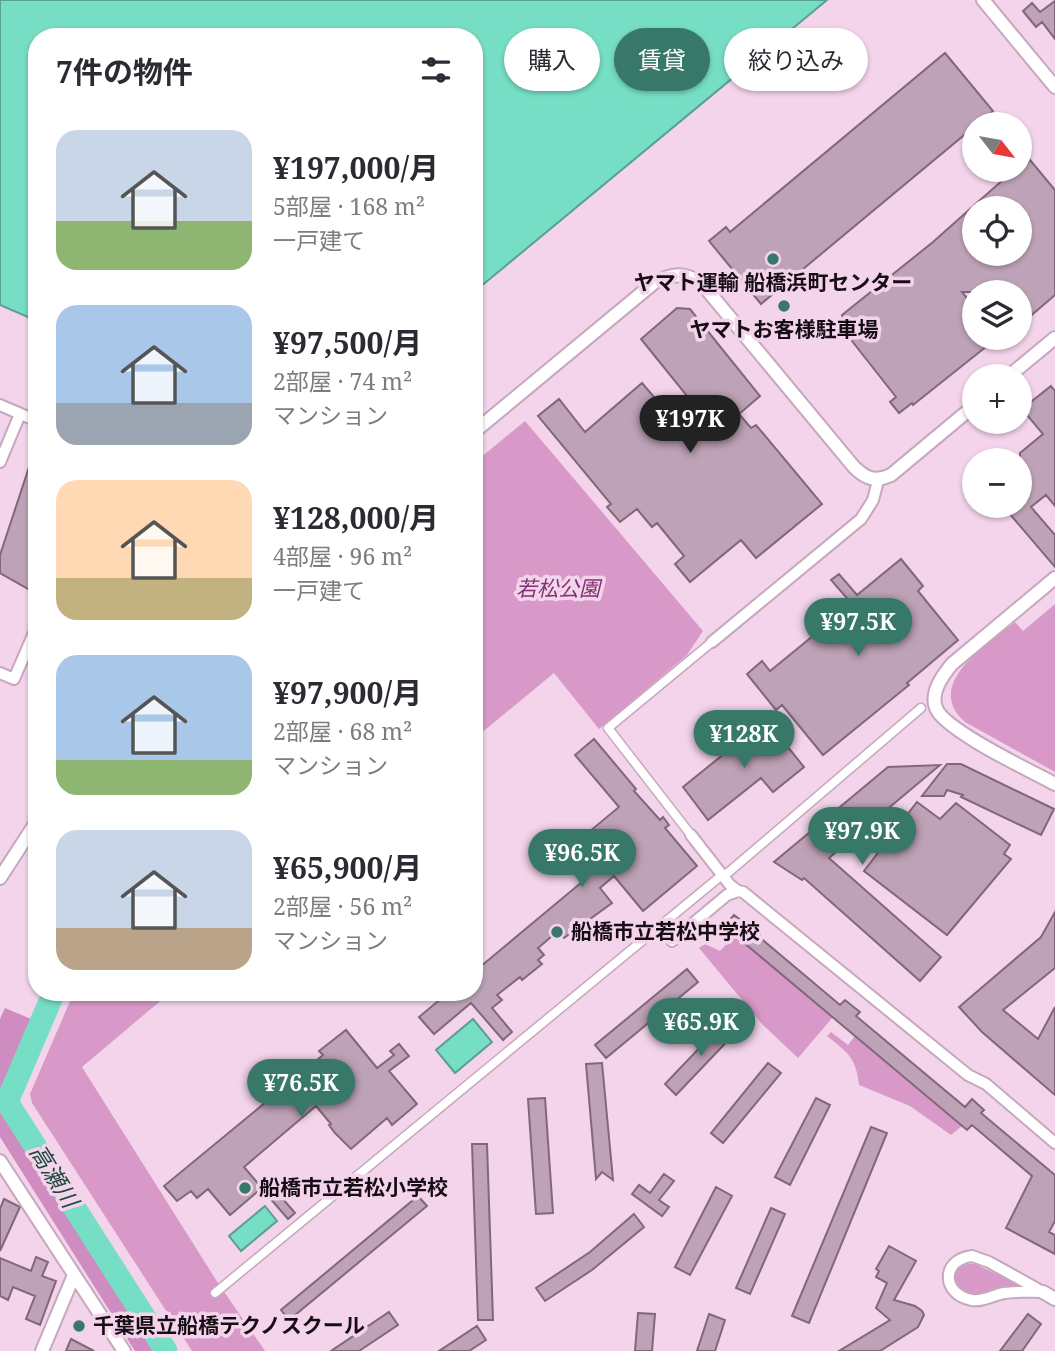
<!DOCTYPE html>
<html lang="ja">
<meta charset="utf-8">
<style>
body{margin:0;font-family:"Noto Serif","Noto Sans JP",serif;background:#f2f2f3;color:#2b2b33;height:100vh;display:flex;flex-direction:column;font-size:26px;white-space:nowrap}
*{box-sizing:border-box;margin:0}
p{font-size:23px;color:#7c7c81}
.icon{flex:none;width:38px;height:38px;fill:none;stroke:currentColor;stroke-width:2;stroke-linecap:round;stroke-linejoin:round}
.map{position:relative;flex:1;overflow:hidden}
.side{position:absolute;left:28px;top:28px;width:455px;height:973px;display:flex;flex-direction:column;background:#fff;border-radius:28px;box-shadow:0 2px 5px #0004}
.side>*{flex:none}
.top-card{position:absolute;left:504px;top:28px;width:444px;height:63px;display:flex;gap:14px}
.needle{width:46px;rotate:121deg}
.fabs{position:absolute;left:962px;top:112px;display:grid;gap:14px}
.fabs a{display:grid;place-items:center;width:70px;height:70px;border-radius:50%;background:#fff;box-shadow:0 2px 5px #0004;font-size:35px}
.price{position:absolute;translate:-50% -60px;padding:0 16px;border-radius:24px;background:#377868;color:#fff;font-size:23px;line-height:46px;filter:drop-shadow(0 2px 4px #0008)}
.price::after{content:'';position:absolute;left:50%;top:42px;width:21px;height:16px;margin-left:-10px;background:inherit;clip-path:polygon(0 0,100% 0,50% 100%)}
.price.selected{background:#222;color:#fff}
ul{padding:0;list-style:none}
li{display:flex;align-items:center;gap:21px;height:175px;padding:0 28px}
li span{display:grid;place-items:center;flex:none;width:196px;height:140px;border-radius:21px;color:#555}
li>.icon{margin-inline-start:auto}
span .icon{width:84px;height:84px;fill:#fffc;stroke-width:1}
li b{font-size:30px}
h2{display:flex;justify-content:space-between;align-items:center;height:84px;padding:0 28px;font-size:30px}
.pill{padding:0 24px;border-radius:32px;background:#fff;box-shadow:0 2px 5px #0004;font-size:24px;line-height:63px}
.pill.selected{background:#377868;color:#fff}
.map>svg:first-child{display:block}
</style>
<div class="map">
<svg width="1055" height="1351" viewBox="0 0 1055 1351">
<rect width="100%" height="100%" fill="#f3d4eb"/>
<!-- green -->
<path fill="#d899c9" d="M 525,421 L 703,631 L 687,655 L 599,729 L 554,673 L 474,739 L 474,463 Z
M 1055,604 L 1055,772 L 965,722 C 922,684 988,644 1015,622 L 1023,631 Z
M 735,935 L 833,1017 L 798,1058 L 762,1024 L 699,948 L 705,944 L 720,951 Z
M 74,992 L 171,992 L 82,1067 L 218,1283 L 265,1351 L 192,1351 L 32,1103 L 30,1094 Z
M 831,1032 L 848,1045 L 855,1036 L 962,1126 L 951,1135 L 910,1106 L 859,1085 C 856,1057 848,1053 827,1036 Z
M 962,1264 L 975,1264 L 1020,1285 L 1018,1287 C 1012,1287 1006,1286 1000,1287 C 992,1288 986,1293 978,1295 C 964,1299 952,1284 955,1271 Z"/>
<!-- forest -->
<path fill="#cf8cc0" d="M 5,1008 L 31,1019 L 0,1093 L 0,1019 Z
M 0,1106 L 157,1351 L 135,1351 L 0,1137 Z"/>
<!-- water -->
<path fill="#76dec4" stroke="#5a9f90" stroke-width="2" d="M 0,0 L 827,0 L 474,292 L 474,37 L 37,37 L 37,321 L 0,305 Z
M 473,1019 L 492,1042 L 455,1073 L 436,1050 Z
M 265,1206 L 277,1221 L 241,1251 L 229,1236 Z"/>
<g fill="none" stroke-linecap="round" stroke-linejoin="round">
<!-- river -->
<path stroke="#76dec4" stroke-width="23" d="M 54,992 L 7,1102 L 166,1351"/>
</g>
<!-- building -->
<path fill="#bea2b7" stroke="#82677b" stroke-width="2" fill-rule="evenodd" d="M 1055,1 L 1055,39 L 1042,22 L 1036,27 L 1023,11 L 1032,3 L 1040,12 Z
M 945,53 L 993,111 L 761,304 L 709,241 L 726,227 L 730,232 Z
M 1030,160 L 1055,190 L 1055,295 L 1020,325 L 1020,292 L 962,292 L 975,308 L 975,338 L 997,338 L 913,405 L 912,403 L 899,413 L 890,402 L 896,397 L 837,322 L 843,317 L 842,315 L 933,242 L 1014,170 L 1020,170 ZM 975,208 L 1020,208 L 1020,254 L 975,254 Z
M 677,308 L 690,309 L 760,396 L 739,414 L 751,428 L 756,425 L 822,504 L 756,558 L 741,540 L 690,582 L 675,564 L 684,556 L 657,523 L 652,527 L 637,509 L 620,522 L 607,507 L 611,504 L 538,416 L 559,399 L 585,432 L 642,383 L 690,439 L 709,423 L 641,339 Z
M 1051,386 L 1055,391 L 1055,506 L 1046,495 L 1031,507 L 1055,535 L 1055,567 L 1003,506 L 1020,506 L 1020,453 L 1043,434 L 1022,409 Z
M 35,449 L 37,450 L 37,594 L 0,573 L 0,555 Z
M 901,559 L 923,586 L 918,591 L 958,640 L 907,683 L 909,685 L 823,755 L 782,705 L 776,710 L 747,674 L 762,661 L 770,671 L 852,604 L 831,580 L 839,574 L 857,595 Z
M 766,720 L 804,767 L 773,792 L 761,778 L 708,820 L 683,787 Z
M 594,739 L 636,789 L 634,791 L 660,820 L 663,817 L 669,825 L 665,828 L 697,866 L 643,911 L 614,876 L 600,888 L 612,903 L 564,938 L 558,931 L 538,948 L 544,955 L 538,960 L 542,964 L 522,980 L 520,977 L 497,995 L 502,1000 L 492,1008 L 512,1032 L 503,1040 L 471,1003 L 434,1034 L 419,1017 L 449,992 L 474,992 L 474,972 L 582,882 L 560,856 L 619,807 L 575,755 Z
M 947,764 L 961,764 L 1054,809 L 1041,835 L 961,797 L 963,795 L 947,790 L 944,796 L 922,796 Z
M 940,765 L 829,858 L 941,957 L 920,981 L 804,878 L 802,880 L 774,862 L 888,767 Z
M 917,802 L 940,819 L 956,803 L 1010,845 L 1004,854 L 1011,859 L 947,935 L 864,871 Z
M 1055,912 L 1055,968 L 1003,1010 L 1038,1039 L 1055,1007 L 1055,1095 L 982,1032 L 959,1007 L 1041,937 Z
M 734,915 L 760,934 L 758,936 L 840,1005 L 845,1000 L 860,1012 L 856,1016 L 965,1107 L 972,1099 L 984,1110 L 981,1113 L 1055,1175 L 1055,1221 L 1049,1232 L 1055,1235 L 1055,1254 L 1006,1228 L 1032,1176 L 972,1125 L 967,1130 L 724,926 Z
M 687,969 L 698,982 L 606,1058 L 595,1045 Z
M 725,1021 L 737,1031 L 676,1095 L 665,1084 Z
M 346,1030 L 377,1068 L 394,1055 L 390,1051 L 399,1044 L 409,1056 L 389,1071 L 417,1104 L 392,1125 L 387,1118 L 351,1149 L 335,1133 L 329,1125 L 331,1124 L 316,1106 L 244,1167 L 262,1188 L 230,1215 L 208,1189 L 197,1198 L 191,1191 L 177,1201 L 164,1186 L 323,1055 L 319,1051 Z
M 602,1063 L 613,1180 L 602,1172 L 596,1179 L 586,1064 Z
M 768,1063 L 781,1073 L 723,1143 L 711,1133 Z
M 545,1098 L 553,1213 L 536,1214 L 528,1099 Z
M 816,1098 L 830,1105 L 790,1185 L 775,1177 Z
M 871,1127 L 887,1133 L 809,1323 L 792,1316 Z
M 472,1144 L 487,1144 L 493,1320 L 478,1320 Z
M 664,1174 L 674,1181 L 659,1200 L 669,1207 L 662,1216 L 632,1194 L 639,1185 L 650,1193 Z
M 716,1187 L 732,1196 L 690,1275 L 675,1267 Z
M 276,1191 L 295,1213 L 288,1219 L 269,1197 Z
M 418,1196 L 427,1206 L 289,1320 L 281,1310 Z
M 4,1199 L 20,1207 L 0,1251 L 0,1209 Z
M 771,1208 L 785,1214 L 750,1294 L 736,1288 Z
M 634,1214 L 644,1227 L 592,1270 L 545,1301 L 536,1288 L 590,1252 Z
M 889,1246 L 916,1261 L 894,1300 L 915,1306 L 922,1311 L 924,1315 L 918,1327 L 880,1351 L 839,1351 L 890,1320 L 876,1308 L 887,1283 L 876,1277 L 879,1271 L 876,1269 Z
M 36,1257 L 48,1262 L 42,1276 L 56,1281 L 40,1325 L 26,1319 L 35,1296 L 13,1287 L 8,1300 L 0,1296 L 0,1258 L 31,1271 Z
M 389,1312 L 398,1325 L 359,1351 L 331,1351 Z
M 638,1313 L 655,1314 L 652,1351 L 635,1351 Z
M 709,1314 L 725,1320 L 715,1351 L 697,1351 Z
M 1028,1314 L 1041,1324 L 1022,1351 L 1000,1351 Z
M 477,1326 L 486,1340 L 469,1351 L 439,1351 Z
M 71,1339 L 94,1351 L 66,1351 Z"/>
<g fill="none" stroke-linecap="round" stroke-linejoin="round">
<!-- pedestrian casing -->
<g stroke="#c6a8be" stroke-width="11">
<path id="pedestrian" d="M 691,835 L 608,728 L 712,642
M 723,877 L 921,708
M 215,1293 L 722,875"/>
</g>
<!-- minor casing -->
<g stroke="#c6a8be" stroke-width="14">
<path id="minor" d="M 0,405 L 37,421
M 0,462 L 20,414
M 712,642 L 861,519 L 873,500 L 878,481
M 0,673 L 14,679 L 37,626
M 691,835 L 730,885 L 738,891
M 672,941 L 727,895 L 738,891 L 743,892 L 968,1075 L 986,1084 L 1055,1143
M 972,1256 L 989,1262 L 1043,1292 C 1030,1292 1017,1291 1004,1293 C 993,1295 983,1302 972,1300 C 942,1295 940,1260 972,1256 Z"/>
</g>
<!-- tertiary casing -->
<g stroke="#c6a8be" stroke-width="16">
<path id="tertiary" d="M 983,0 L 1055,87
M 1009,376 L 1055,338
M 474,432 L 655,282 C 675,273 686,272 703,285 L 854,467 C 866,479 875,482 891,475 L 975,405
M 1055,578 L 952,664 C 943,675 930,692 936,708 C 944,730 1031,771 1055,784
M 0,878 L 37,821
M 0,1161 L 124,1351
M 1043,1292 L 1055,1299
M 42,1351 L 74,1275"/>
</g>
<!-- pedestrian -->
<use href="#pedestrian" stroke="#fff" stroke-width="8"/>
<!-- minor -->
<use href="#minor" stroke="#fff" stroke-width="10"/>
<!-- tertiary -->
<use href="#tertiary" stroke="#fff" stroke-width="12"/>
</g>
<!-- markers -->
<g fill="#377868" stroke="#f3d4eb" stroke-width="2.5">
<circle cx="773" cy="259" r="7"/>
<circle cx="784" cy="306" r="7"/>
<circle cx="557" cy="932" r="7"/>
<circle cx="245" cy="1188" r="7"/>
<circle cx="79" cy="1326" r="7"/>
</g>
<g text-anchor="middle" stroke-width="7" stroke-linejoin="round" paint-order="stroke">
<!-- poi labels -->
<g font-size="21" font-weight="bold" fill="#170d15" stroke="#f3d4eb" text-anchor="start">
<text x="773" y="290" text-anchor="middle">ヤマト運輸 船橋浜町センター</text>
<text x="784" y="337" text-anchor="middle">ヤマトお客様駐車場</text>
<text x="571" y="939">船橋市立若松中学校</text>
<text x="259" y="1195">船橋市立若松小学校</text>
<text x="93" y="1333">千葉県立船橋テクノスクール</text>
</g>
<!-- park labels -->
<g font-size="21" font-style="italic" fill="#803272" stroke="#f3d4eb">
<text x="558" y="596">若松公園</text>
</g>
<!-- water labels -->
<g font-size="23" font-style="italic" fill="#1b493f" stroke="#f3d4eb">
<text transform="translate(54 1176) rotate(58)" y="8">高瀬川</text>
</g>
</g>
</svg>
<div class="fabs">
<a><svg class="needle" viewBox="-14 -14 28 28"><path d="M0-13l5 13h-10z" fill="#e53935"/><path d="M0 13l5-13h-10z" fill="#7c7c81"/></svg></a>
<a><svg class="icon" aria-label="locate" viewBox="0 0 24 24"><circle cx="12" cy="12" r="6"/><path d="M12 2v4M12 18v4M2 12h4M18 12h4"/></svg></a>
<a><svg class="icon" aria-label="layers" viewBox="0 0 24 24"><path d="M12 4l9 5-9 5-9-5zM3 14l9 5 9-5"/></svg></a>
<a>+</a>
<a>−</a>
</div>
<b class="price selected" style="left:690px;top:455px">¥197K</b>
<b class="price" style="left:858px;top:658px">¥97.5K</b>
<b class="price" style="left:744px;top:770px">¥128K</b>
<b class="price" style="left:862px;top:867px">¥97.9K</b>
<b class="price" style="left:582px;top:889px">¥96.5K</b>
<b class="price" style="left:701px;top:1058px">¥65.9K</b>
<b class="price" style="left:301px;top:1119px">¥76.5K</b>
<div class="top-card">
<a class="pill">購入</a>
<a class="pill selected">賃貸</a>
<a class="pill">絞り込み</a>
</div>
<section class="side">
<h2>7件の物件<svg class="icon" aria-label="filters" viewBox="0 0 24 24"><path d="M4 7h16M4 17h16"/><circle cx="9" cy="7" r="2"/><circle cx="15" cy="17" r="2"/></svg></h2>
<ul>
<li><span style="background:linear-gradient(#c9d6e8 65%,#8fb573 0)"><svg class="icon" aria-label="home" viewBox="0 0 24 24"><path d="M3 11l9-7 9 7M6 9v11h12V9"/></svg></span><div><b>¥197,000/月</b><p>5部屋 · 168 m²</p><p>一戸建て</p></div></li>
<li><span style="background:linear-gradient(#a9c7e8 70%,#9aa5b1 0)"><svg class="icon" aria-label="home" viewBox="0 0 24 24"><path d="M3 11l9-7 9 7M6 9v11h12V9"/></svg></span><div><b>¥97,500/月</b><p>2部屋 · 74 m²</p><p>マンション</p></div></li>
<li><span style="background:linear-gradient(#ffd9b3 70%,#c2b280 0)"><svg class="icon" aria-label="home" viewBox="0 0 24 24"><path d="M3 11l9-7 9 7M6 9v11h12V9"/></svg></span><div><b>¥128,000/月</b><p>4部屋 · 96 m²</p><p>一戸建て</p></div></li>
<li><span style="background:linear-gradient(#a9c7e8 75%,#8fb573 0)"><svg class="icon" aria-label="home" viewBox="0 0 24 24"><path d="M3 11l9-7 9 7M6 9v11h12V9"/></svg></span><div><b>¥97,900/月</b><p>2部屋 · 68 m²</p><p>マンション</p></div></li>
<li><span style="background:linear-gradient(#c9d6e8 70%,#b9a48a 0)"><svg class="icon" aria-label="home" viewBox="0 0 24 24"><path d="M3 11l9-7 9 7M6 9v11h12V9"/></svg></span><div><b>¥65,900/月</b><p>2部屋 · 56 m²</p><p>マンション</p></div></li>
</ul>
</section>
</div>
